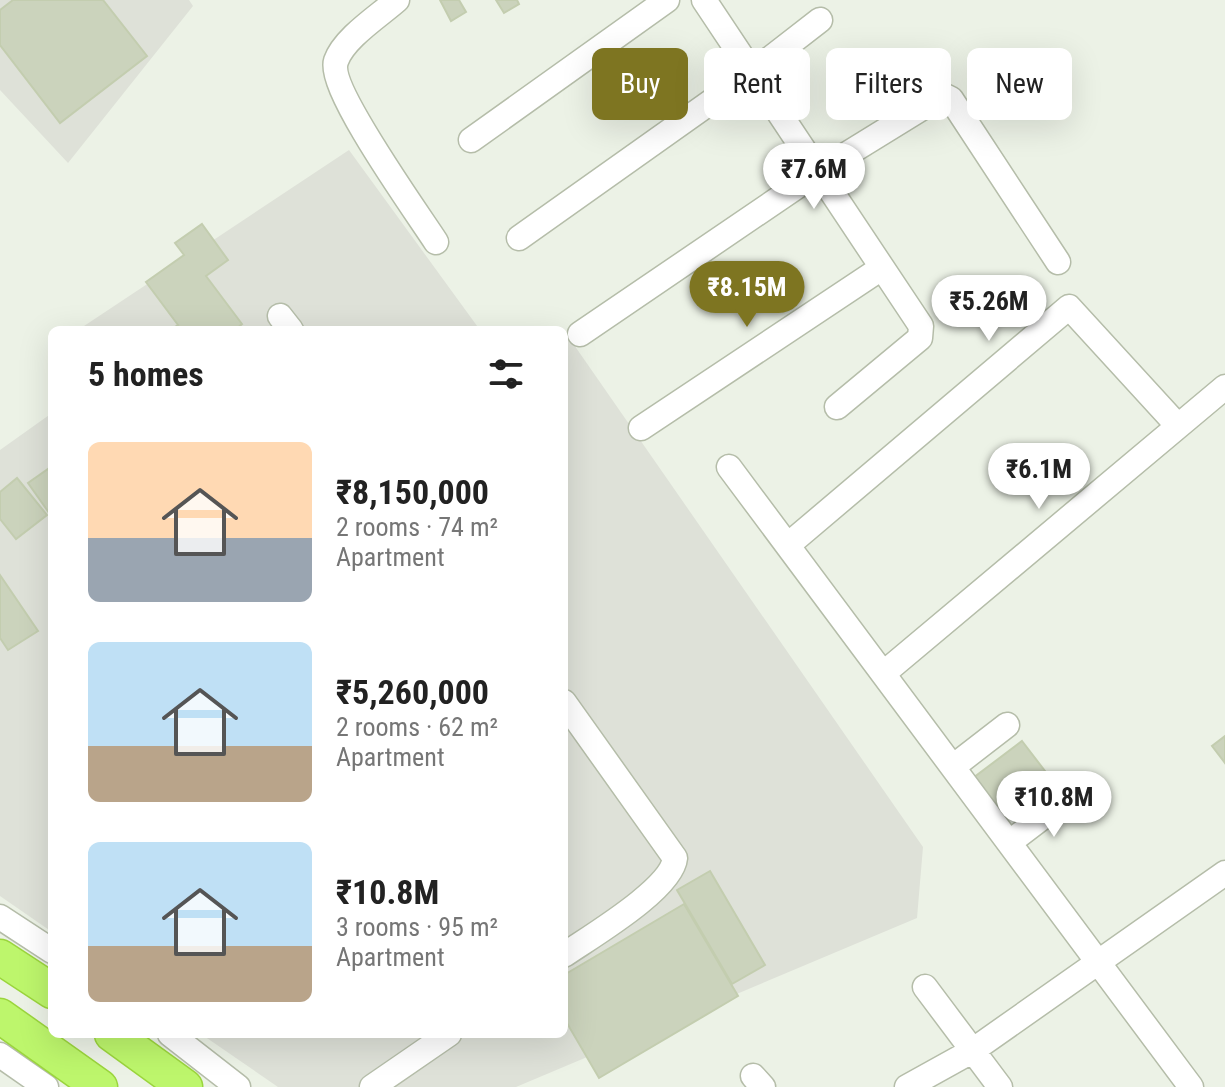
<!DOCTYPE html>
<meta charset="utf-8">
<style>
body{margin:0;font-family:"Roboto Condensed",sans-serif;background:#f6f6f6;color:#222;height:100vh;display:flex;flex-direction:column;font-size:30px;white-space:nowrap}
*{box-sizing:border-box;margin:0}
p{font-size:26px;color:#767676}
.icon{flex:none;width:44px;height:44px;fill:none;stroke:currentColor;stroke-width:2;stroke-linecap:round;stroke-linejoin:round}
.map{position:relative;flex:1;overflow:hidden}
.panel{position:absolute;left:48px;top:326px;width:520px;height:712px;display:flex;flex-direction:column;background:#fff;border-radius:12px;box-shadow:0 8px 32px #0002}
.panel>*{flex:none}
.top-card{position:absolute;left:592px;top:48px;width:512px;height:72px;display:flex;gap:16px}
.price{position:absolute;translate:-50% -68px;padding:0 18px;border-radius:28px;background:#fff;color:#222;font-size:26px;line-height:52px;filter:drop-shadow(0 2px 4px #0008)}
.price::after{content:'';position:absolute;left:50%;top:48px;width:24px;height:18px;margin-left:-12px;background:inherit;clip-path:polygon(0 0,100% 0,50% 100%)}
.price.current{background:#7e7521;color:#fff}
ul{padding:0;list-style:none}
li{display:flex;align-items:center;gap:24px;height:200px;padding:0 40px}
li span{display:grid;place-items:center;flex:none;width:224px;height:160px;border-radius:12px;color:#555}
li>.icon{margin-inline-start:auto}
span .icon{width:96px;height:96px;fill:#fffc;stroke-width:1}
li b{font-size:34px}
h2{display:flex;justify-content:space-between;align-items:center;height:96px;padding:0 40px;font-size:34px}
.chip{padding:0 28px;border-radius:12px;background:#fff;box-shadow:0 8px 32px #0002;font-size:28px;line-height:72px}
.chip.current{background:#7e7521;color:#fff}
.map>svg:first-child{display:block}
</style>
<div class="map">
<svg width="1225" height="1087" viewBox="0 0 1225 1087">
<rect width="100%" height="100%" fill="#ecf2e6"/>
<!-- industrial -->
<path fill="#dee1d8" d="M 0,0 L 189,0 L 193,6 L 68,163 L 0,90 Z
M 349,150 L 480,330 L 78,330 Z
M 563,329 L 923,847 L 917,918 L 516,1087 L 278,1087 L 201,1034 L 564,1034 Z
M 52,413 L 52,932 L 0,896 L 0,450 Z"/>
<!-- building -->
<path fill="#cbd3bc" stroke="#c3cdaf" stroke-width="2" d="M 13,0 L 103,0 L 147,56 L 60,123 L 0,45 L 0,10 Z
M 440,0 L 459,0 L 466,12 L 451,21 Z
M 496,0 L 517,0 L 519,4 L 504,13 Z
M 202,224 L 228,260 L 206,276 L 242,324 L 235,330 L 170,330 L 178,325 L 146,282 L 184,255 L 175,243 Z
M 48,469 L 52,475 L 49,479 L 52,517 L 28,483 Z
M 17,478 L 47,515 L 16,539 L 0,519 L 0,492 Z
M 0,575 L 38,631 L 8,650 L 0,638 Z
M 1225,736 L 1225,763 L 1212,746 Z
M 1022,741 L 1045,771 L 996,808 L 973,778 Z
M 710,871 L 765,965 L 732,984 L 677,890 Z
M 684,904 L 738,996 L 599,1078 L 564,1018 L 564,975 Z"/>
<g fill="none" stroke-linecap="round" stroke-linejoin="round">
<!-- minor casing -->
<g stroke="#b5bda9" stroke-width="27">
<path id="minor" d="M 397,0 C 379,16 344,38 336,61 C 327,88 418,214 436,242
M 704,0 L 921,326 L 920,338 L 837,407
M 471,140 L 667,0
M 519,238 L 753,72 L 820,20
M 280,316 L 291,330
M 580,334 L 818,172 L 943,95 L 951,99 L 1058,262
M 641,428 L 880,269
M 729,467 L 1191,1087
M 788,545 L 1069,307 L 1178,426
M 884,673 L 1225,387
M 564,702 L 675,858 C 672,889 590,937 564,955
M 954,766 L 1007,725
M 1010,842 L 1069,797
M 0,917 L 52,951
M 925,987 L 1000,1087
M 170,1034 L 238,1087
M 0,1055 L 46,1087
M 753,1076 L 763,1087
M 372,1087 L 449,1034
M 907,1087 L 972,1051 L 1225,873"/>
</g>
<!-- highway casing -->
<g stroke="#9bd53d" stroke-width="37">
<path id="highway" d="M 0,957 L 52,991
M 0,1016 L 100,1087
M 112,1034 L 185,1087"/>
</g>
<!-- minor -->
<use href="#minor" stroke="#fff" stroke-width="24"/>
<!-- highway -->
<use href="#highway" stroke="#bdf66c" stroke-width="34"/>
</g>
</svg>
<b class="price" style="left:814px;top:211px">₹7.6M</b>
<b class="price current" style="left:747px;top:329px">₹8.15M</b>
<b class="price" style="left:989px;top:343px">₹5.26M</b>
<b class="price" style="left:1039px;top:511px">₹6.1M</b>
<b class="price" style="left:1054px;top:839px">₹10.8M</b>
<div class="top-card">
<a class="chip current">Buy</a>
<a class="chip">Rent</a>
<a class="chip">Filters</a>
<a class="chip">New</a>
</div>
<section class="panel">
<h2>5 homes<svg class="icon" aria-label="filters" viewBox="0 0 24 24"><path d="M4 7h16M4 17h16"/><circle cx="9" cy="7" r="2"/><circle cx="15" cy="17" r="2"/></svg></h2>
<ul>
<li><span style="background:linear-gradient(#ffd9b3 60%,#9aa5b1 0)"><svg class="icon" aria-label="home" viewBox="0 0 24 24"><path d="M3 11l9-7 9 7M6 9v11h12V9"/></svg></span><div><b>₹8,150,000</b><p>2 rooms · 74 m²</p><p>Apartment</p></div></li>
<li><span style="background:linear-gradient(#bfe0f5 65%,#b9a48a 0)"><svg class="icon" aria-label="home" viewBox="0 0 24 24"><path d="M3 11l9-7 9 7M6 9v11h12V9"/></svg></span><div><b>₹5,260,000</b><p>2 rooms · 62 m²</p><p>Apartment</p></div></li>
<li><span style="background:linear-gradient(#bfe0f5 65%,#b9a48a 0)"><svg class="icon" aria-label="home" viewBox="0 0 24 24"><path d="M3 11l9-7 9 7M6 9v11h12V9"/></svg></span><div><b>₹10.8M</b><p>3 rooms · 95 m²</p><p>Apartment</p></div></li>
</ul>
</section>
</div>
